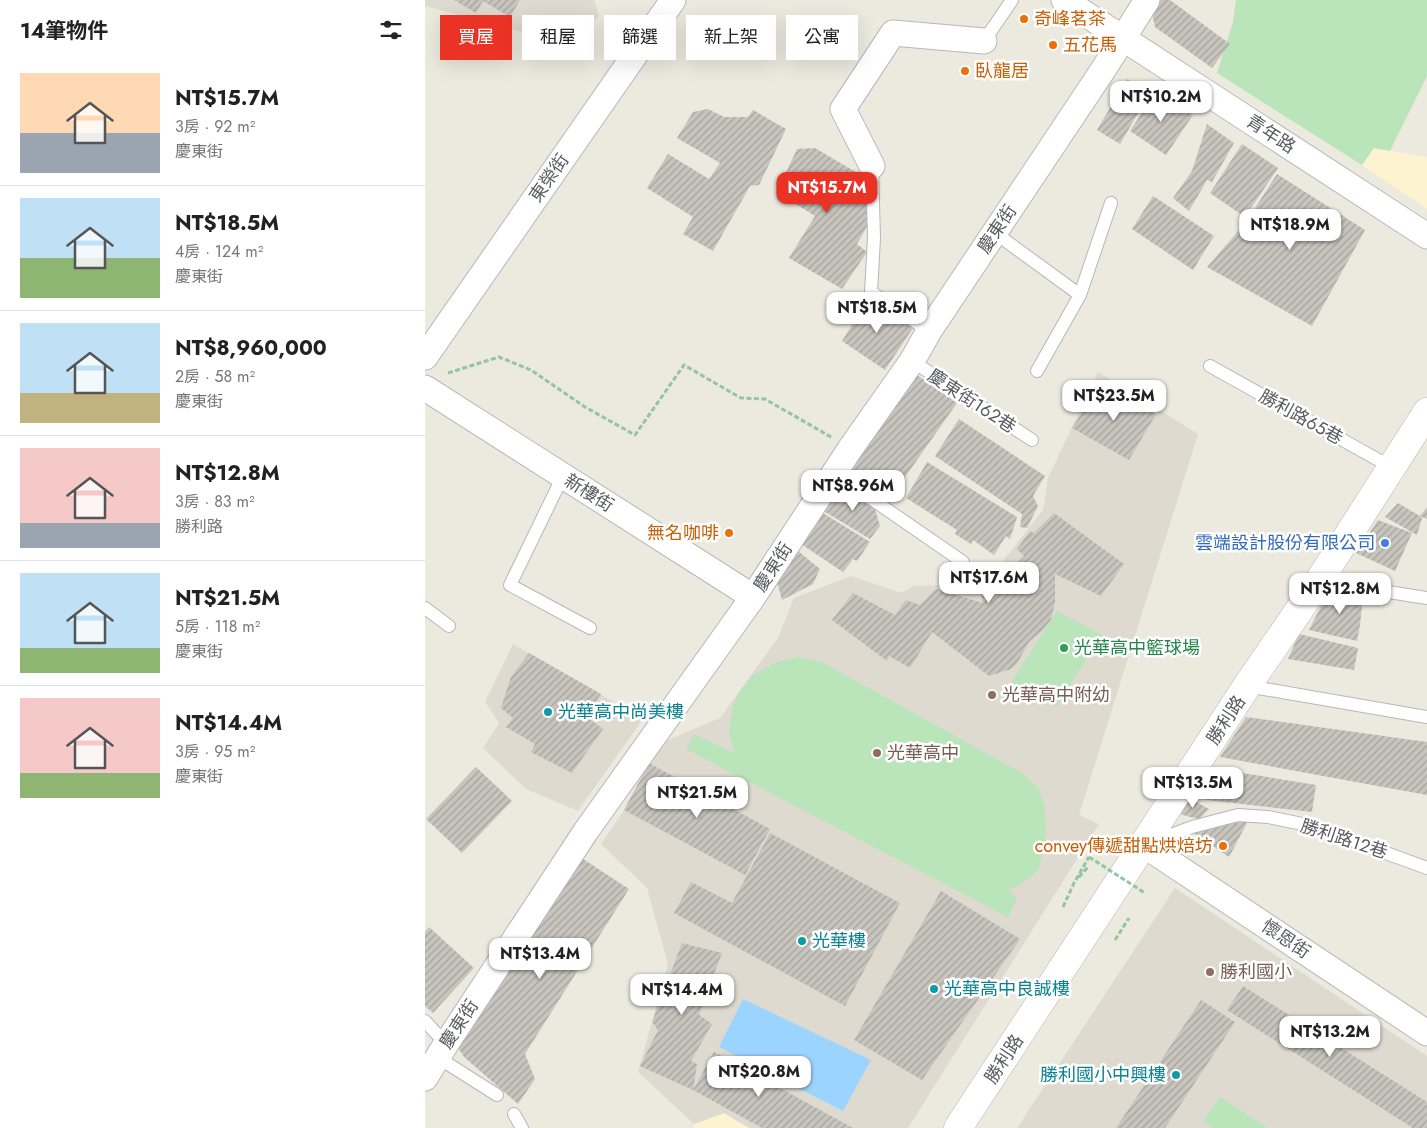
<!DOCTYPE html>
<html lang="zh-TW">
<meta charset="utf-8">
<style>
body{margin:0;font-family:Jost,"Noto Sans TC",sans-serif;background:#f6f6f6;color:#222;height:100vh;display:flex;flex-direction:column;font-size:19px;white-space:nowrap}
*{box-sizing:border-box;margin:0}
p{font-size:16px;color:#767676}
.icon{flex:none;width:28px;height:28px;fill:none;stroke:currentColor;stroke-width:2;stroke-linecap:round;stroke-linejoin:round}
.map{position:relative;flex:1;overflow:hidden}
.panel{display:flex;flex-direction:column;background:#fff;width:425px}
.panel>*{flex:none}
.top-card{position:absolute;left:15px;top:15px;width:475px;height:45px;display:flex;gap:10px}
.price{position:absolute;translate:-50% -42px;padding:0 11px;border-radius:10px;background:#fff;color:#222;font-size:16px;line-height:32px;filter:drop-shadow(0 1px 2px #0008)}
.price::after{content:'';position:absolute;left:50%;top:30px;width:15px;height:11px;margin-left:-8px;background:inherit;clip-path:polygon(0 0,100% 0,50% 100%)}
.price.on{background:#eb3325;color:#fff}
ul{padding:0;list-style:none}
li{display:flex;align-items:center;gap:15px;height:125px;padding:0 20px}
li+li{border-top:1px solid #e0e0e0}
li span{display:grid;place-items:center;flex:none;width:140px;height:100px;border-radius:0px;color:#555}
li>.icon{margin-inline-start:auto}
span .icon{width:60px;height:60px;fill:#fffc;stroke-width:1}
li b{font-size:21px}
h2{display:flex;justify-content:space-between;align-items:center;height:60px;padding:0 20px;font-size:21px}
.chip{padding:0 18px;border-radius:0px;background:#fff;box-shadow:0 5px 20px #0002;font-size:18px;line-height:45px}
.chip.on{background:#eb3325;color:#fff}
main{display:flex;flex:1;min-height:0}
.map>svg:first-child{display:block}
</style>
<main>
<section class="panel">
<h2>14筆物件<svg class="icon" aria-label="filters" viewBox="0 0 24 24"><path d="M4 7h16M4 17h16"/><circle cx="9" cy="7" r="2"/><circle cx="15" cy="17" r="2"/></svg></h2>
<ul>
<li><span style="background:linear-gradient(#ffd9b3 60%,#9aa5b1 0)"><svg class="icon" aria-label="home" viewBox="0 0 24 24"><path d="M3 11l9-7 9 7M6 9v11h12V9"/></svg></span><div><b>NT$15.7M</b><p>3房 · 92 m²</p><p>慶東街</p></div></li>
<li><span style="background:linear-gradient(#bfe0f5 60%,#8fb573 0)"><svg class="icon" aria-label="home" viewBox="0 0 24 24"><path d="M3 11l9-7 9 7M6 9v11h12V9"/></svg></span><div><b>NT$18.5M</b><p>4房 · 124 m²</p><p>慶東街</p></div></li>
<li><span style="background:linear-gradient(#bfe0f5 70%,#c2b280 0)"><svg class="icon" aria-label="home" viewBox="0 0 24 24"><path d="M3 11l9-7 9 7M6 9v11h12V9"/></svg></span><div><b>NT$8,960,000</b><p>2房 · 58 m²</p><p>慶東街</p></div></li>
<li><span style="background:linear-gradient(#f6c9c9 75%,#9aa5b1 0)"><svg class="icon" aria-label="home" viewBox="0 0 24 24"><path d="M3 11l9-7 9 7M6 9v11h12V9"/></svg></span><div><b>NT$12.8M</b><p>3房 · 83 m²</p><p>勝利路</p></div></li>
<li><span style="background:linear-gradient(#bfe0f5 75%,#8fb573 0)"><svg class="icon" aria-label="home" viewBox="0 0 24 24"><path d="M3 11l9-7 9 7M6 9v11h12V9"/></svg></span><div><b>NT$21.5M</b><p>5房 · 118 m²</p><p>慶東街</p></div></li>
<li><span style="background:linear-gradient(#f6c9c9 75%,#8fb573 0)"><svg class="icon" aria-label="home" viewBox="0 0 24 24"><path d="M3 11l9-7 9 7M6 9v11h12V9"/></svg></span><div><b>NT$14.4M</b><p>3房 · 95 m²</p><p>慶東街</p></div></li>
</ul>
</section>
<div class="map">
<svg width="1002" height="1128" viewBox="0 0 1002 1128">
<defs>
<pattern id="building-hatch" width="6" height="6" patternUnits="userSpaceOnUse" patternTransform="scale(1.25)"><rect width="6" height="6" fill="#c8c5be"/><path d="M-1 1l2-2M0 6l6-6M5 7l2-2" fill="none" stroke="#a5a39e"/></pattern>
</defs>
<rect width="100%" height="100%" fill="#ece9df"/>
<!-- commercial -->
<path fill="#fef3d1" d="M 949,148 L 1002,157 L 1002,209 L 937,165 Z
M 299,1113 L 324,1128 L 269,1128 L 269,1124 Z"/>
<!-- education -->
<path fill="#dedad0" d="M 0,0 L 169,0 L 174,16 L 145,45 L 0,6 Z
M 673,372 L 773,434 L 654,815 L 674,824 L 483,1128 L 324,1128 L 299,1113 L 269,1124 L 213,1072 L 243,964 L 222,888 L 176,844 L 199,810 L 224,763 L 238,742 L 295,718 L 353,638 L 369,598 L 426,576 L 477,593 L 488,586 L 561,583 L 618,510 L 623,478 Z
M 88,644 L 218,719 L 153,811 L 101,789 L 58,748 L 74,723 L 60,702 Z
M 750,888 L 1002,1056 L 1002,1128 L 592,1128 Z"/>
<!-- green -->
<path fill="#bae4ba" d="M 811,0 L 1002,0 L 1002,76 L 965,151 L 949,148 L 937,165 L 792,73 L 808,22 Z
M 632,611 L 677,635 L 631,707 L 586,683 Z
M 374,657 L 397,662 L 597,773 L 614,789 L 620,808 L 621,834 L 614,869 L 606,877 L 592,886 L 582,890 L 592,898 L 583,917 L 261,749 L 269,734 L 309,753 L 304,731 L 308,705 L 314,692 L 328,675 L 351,662 Z
M 795,1097 L 843,1128 L 788,1128 L 778,1121 Z"/>
<!-- water -->
<path fill="#9bd5ff" d="M 318,999 L 446,1060 L 418,1111 L 294,1047 Z"/>
<!-- building -->
<path fill="url(#building-hatch)" d="M 29,0 L 95,0 L 85,17 L 58,1 L 51,13 Z
M 736,0 L 745,0 L 805,44 L 787,68 L 730,27 L 727,12 Z
M 702,79 L 725,93 L 695,144 L 672,130 Z
M 731,91 L 768,115 L 741,155 L 705,131 Z
M 283,109 L 299,117 L 323,117 L 328,110 L 361,129 L 334,185 L 325,186 L 288,251 L 258,234 L 268,217 L 222,188 L 243,154 L 284,179 L 295,163 L 252,138 L 268,112 Z
M 782,124 L 809,143 L 787,182 L 782,180 L 764,211 L 748,198 L 767,171 Z
M 817,144 L 853,168 L 820,217 L 785,193 Z
M 390,148 L 434,174 L 445,221 L 432,244 L 442,252 L 417,289 L 364,258 L 390,216 L 352,192 L 372,149 Z
M 852,174 L 940,230 L 887,326 L 782,267 L 821,222 Z
M 728,196 L 789,236 L 768,270 L 707,229 Z
M 443,299 L 488,328 L 460,370 L 417,341 Z
M 486,371 L 532,403 L 464,500 L 418,469 Z
M 674,386 L 731,414 L 704,460 L 647,428 Z
M 534,419 L 620,476 L 608,496 L 613,506 L 602,528 L 595,527 L 597,514 L 510,456 Z
M 502,462 L 592,517 L 585,539 L 581,536 L 569,555 L 548,540 L 546,544 L 530,534 L 532,530 L 481,498 Z
M 412,485 L 450,509 L 455,526 L 445,539 L 397,510 Z
M 973,503 L 995,516 L 1002,507 L 1002,519 L 995,516 L 997,518 L 992,535 L 960,517 Z
M 393,510 L 445,542 L 432,561 L 428,559 L 418,572 L 373,542 Z
M 629,513 L 699,564 L 676,596 L 630,574 L 630,602 L 626,620 L 616,632 L 604,642 L 593,662 L 586,669 L 564,676 L 507,632 L 485,668 L 464,656 L 462,661 L 407,620 L 428,593 L 470,615 L 481,600 L 495,605 L 511,589 L 558,603 L 557,594 L 561,588 L 568,587 L 599,556 L 592,549 L 605,531 L 609,533 Z
M 953,520 L 987,533 L 970,571 L 931,553 Z
M 368,547 L 395,569 L 388,584 L 357,600 L 351,578 Z
M 908,587 L 938,596 L 935,625 L 932,641 L 884,630 L 898,602 Z
M 874,634 L 933,648 L 929,670 L 863,659 Z
M 104,653 L 176,694 L 162,717 L 178,729 L 147,773 L 106,752 L 110,744 L 81,727 L 88,718 L 76,708 L 86,677 Z
M 821,717 L 1002,742 L 1002,795 L 795,757 Z
M 224,763 L 345,829 L 320,875 L 199,810 Z
M 51,767 L 87,801 L 37,853 L 1,819 Z
M 787,768 L 891,785 L 887,812 L 774,799 Z
M 762,797 L 784,809 L 774,819 L 754,814 Z
M 823,821 L 804,857 L 770,834 L 774,827 Z
M 345,833 L 475,903 L 420,1006 L 249,913 L 266,882 L 307,903 Z
M 158,859 L 204,889 L 100,1054 L 110,1079 L 93,1104 L 39,1057 L 32,1046 Z
M 516,891 L 595,939 L 497,1080 L 429,1040 Z
M 4,927 L 49,968 L 8,1013 L 0,1006 L 0,932 Z
M 257,943 L 297,953 L 274,1015 L 287,1024 L 266,1061 L 272,1064 L 268,1090 L 215,1066 L 233,1030 L 227,1022 Z
M 818,986 L 1002,1102 L 1002,1128 L 988,1128 L 802,1010 Z
M 776,1000 L 810,1022 L 740,1128 L 691,1128 Z
M 289,1052 L 428,1128 L 337,1128 L 268,1090 Z"/>
<g fill="none" stroke-linecap="round" stroke-linejoin="round">
<!-- lane casing -->
<g stroke="#b5b7bc" stroke-width="14">
<path id="lane" d="M 559,41 L 587,0
M 447,166 L 449,238 L 446,292 L 504,331
M 570,233 L 655,295
M 487,361 L 607,440
M 785,366 L 966,467
M 612,371 L 655,295 L 686,203
M 409,473 L 538,562
M 138,476 L 85,585 L 165,628
M 894,581 L 1002,598
M 0,608 L 24,626
M 822,686 L 1002,717
M 724,843 L 767,827 L 813,815 L 843,817 L 887,826 L 1002,868
M 0,1021 L 21,1044 L 20,1062 L 72,1095
M 89,1114 L 97,1128"/>
</g>
<!-- street casing -->
<g stroke="#b5b7bc" stroke-width="27">
<path id="street" d="M 639,0 L 1002,236
M 447,166 L 418,109 L 468,33 L 559,41
M 0,357 L 248,0
M 0,388 L 328,597
M 719,845 L 1002,1033
M 0,1078 L 21,1044 L 161,831 L 328,597 L 425,449 L 487,361 L 504,331 L 678,70 L 722,0"/>
</g>
<!-- secondary casing -->
<g stroke="#b5b9be" stroke-width="29">
<path id="secondary" d="M 533,1128 L 822,686 L 894,581 L 1002,412"/>
</g>
<!-- path -->
<path stroke="#93c5a0" stroke-width="3" stroke-dasharray="5 2.5" stroke-linecap="butt" d="M 23,373 L 74,357 L 106,370 L 160,407 L 210,435 L 259,365 L 316,398 L 340,399 L 406,437
M 654,877 L 663,867
M 638,907 L 649,883 L 664,857
M 690,940 L 704,918"/>
<!-- lane -->
<use href="#lane" stroke="#fff" stroke-width="12"/>
<!-- street -->
<use href="#street" stroke="#fff" stroke-width="25"/>
<!-- secondary -->
<use href="#secondary" stroke="#fff" stroke-width="28"/>
<!-- path-bridge -->
<path stroke="#93c5a0" stroke-width="3" stroke-dasharray="5 2.5" stroke-linecap="butt" d="M 664,857 L 720,893"/>
</g>
<!-- markers -->
<g fill="#e8710a" stroke="#fff" stroke-width="2">
<circle cx="599" cy="19" r="5"/>
<circle cx="628" cy="45" r="5"/>
<circle cx="540" cy="71" r="5"/>
<circle cx="304" cy="533" r="5"/>
<circle cx="798" cy="846" r="5"/>
</g>
<circle fill="#3f7fe0" stroke="#fff" stroke-width="2" cx="960" cy="543" r="5"/>
<circle fill="#2e9e5b" stroke="#fff" stroke-width="2" cx="639" cy="648" r="5"/>
<g fill="#8d6e63" stroke="#fff" stroke-width="2">
<circle cx="567" cy="695" r="5"/>
<circle cx="452" cy="753" r="5"/>
<circle cx="785" cy="972" r="5"/>
</g>
<g fill="#0f9aa8" stroke="#fff" stroke-width="2">
<circle cx="123" cy="712" r="5"/>
<circle cx="377" cy="941" r="5"/>
<circle cx="509" cy="989" r="5"/>
<circle cx="751" cy="1075" r="5"/>
</g>
<g text-anchor="middle" stroke-width="5" stroke-linejoin="round" paint-order="stroke">
<!-- food labels -->
<g font-size="18" fill="#c56008" stroke="#fff" text-anchor="start">
<text x="609" y="25">奇峰茗茶</text>
<text x="638" y="51">五花馬</text>
<text x="550" y="77">臥龍居</text>
<text x="294" y="539" text-anchor="end">無名咖啡</text>
<text x="788" y="852" text-anchor="end">convey傳遞甜點烘焙坊</text>
</g>
<!-- street labels -->
<g font-size="18" fill="#585c60" stroke="#fff">
<text transform="translate(846 134) rotate(33)" y="6">青年路</text>
<text transform="translate(124 178) rotate(-55)" y="6">東榮街</text>
<text transform="translate(572 229) rotate(-56)" y="6">慶東街</text>
<text transform="translate(547 401) rotate(33)" y="6">慶東街162巷</text>
<text transform="translate(876 417) rotate(29)" y="6">勝利路65巷</text>
<text transform="translate(164 493) rotate(32)" y="6">新樓街</text>
<text transform="translate(348 567) rotate(-57)" y="6">慶東街</text>
<text transform="translate(801 720) rotate(-57)" y="6">勝利路</text>
<text transform="translate(919 839) rotate(18)" y="6">勝利路12巷</text>
<text transform="translate(861 939) rotate(34)" y="6">懷恩街</text>
<text transform="translate(34 1024) rotate(-57)" y="6">慶東街</text>
<text transform="translate(579 1059) rotate(-57)" y="6">勝利路</text>
</g>
<!-- shop labels -->
<g font-size="18" fill="#366cbe" stroke="#fff" text-anchor="end">
<text x="950" y="549">雲端設計股份有限公司</text>
</g>
<!-- leisure labels -->
<g font-size="18" fill="#27864d" stroke="#fff" text-anchor="start">
<text x="649" y="654">光華高中籃球場</text>
</g>
<!-- education labels -->
<g font-size="18" fill="#785e54" stroke="#fff" text-anchor="start">
<text x="577" y="701">光華高中附幼</text>
<text x="462" y="759">光華高中</text>
<text x="795" y="978">勝利國小</text>
</g>
<!-- culture labels -->
<g font-size="18" fill="#0d838f" stroke="#fff" text-anchor="start">
<text x="133" y="718">光華高中尚美樓</text>
<text x="387" y="947">光華樓</text>
<text x="519" y="995">光華高中良誠樓</text>
<text x="741" y="1081" text-anchor="end">勝利國小中興樓</text>
</g>
</g>
</svg>
<b class="price" style="left:736px;top:123px">NT$10.2M</b>
<b class="price on" style="left:402px;top:214px">NT$15.7M</b>
<b class="price" style="left:865px;top:251px">NT$18.9M</b>
<b class="price" style="left:452px;top:334px">NT$18.5M</b>
<b class="price" style="left:689px;top:422px">NT$23.5M</b>
<b class="price" style="left:428px;top:512px">NT$8.96M</b>
<b class="price" style="left:564px;top:604px">NT$17.6M</b>
<b class="price" style="left:915px;top:615px">NT$12.8M</b>
<b class="price" style="left:768px;top:809px">NT$13.5M</b>
<b class="price" style="left:272px;top:819px">NT$21.5M</b>
<b class="price" style="left:115px;top:980px">NT$13.4M</b>
<b class="price" style="left:257px;top:1016px">NT$14.4M</b>
<b class="price" style="left:905px;top:1058px">NT$13.2M</b>
<b class="price" style="left:334px;top:1098px">NT$20.8M</b>
<div class="top-card">
<a class="chip on">買屋</a>
<a class="chip">租屋</a>
<a class="chip">篩選</a>
<a class="chip">新上架</a>
<a class="chip">公寓</a>
</div>
</div>
</main>
